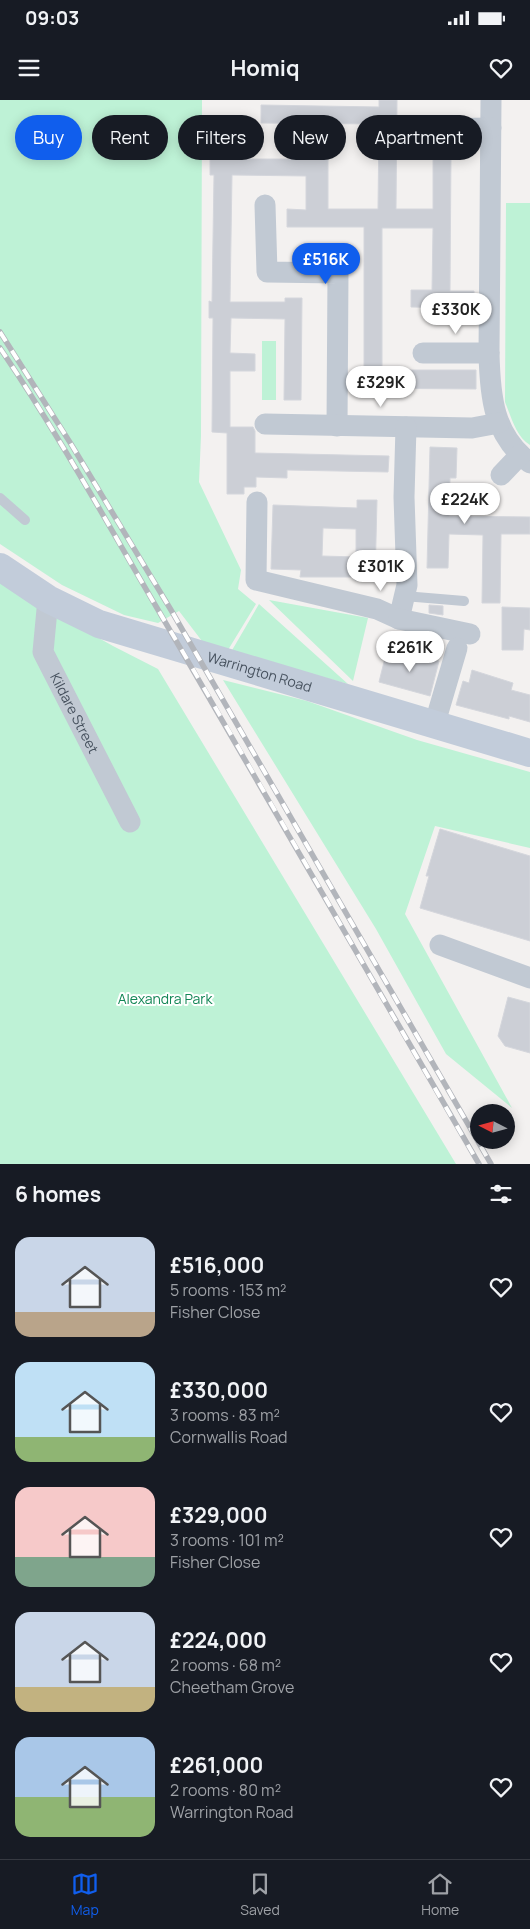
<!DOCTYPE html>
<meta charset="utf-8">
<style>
body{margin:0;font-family:Manrope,sans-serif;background:#20242c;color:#f1f3f6;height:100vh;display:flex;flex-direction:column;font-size:19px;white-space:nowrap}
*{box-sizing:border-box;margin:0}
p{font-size:16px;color:#9ea1a6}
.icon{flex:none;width:28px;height:28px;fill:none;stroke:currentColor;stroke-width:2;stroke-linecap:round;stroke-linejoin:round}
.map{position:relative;height:1064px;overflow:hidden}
.sheet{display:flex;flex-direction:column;background:#171b24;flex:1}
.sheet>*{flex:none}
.banner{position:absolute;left:15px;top:15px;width:500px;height:45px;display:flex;gap:10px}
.needle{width:32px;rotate:276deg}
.buttons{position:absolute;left:470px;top:1004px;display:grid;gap:10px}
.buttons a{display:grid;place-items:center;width:45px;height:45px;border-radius:50%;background:#171b24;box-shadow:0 2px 12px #0003;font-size:25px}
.price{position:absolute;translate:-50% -42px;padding:0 11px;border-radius:18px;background:#fff;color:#222;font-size:16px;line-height:32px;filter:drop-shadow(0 1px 2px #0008)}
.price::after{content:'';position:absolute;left:50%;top:30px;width:15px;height:11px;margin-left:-8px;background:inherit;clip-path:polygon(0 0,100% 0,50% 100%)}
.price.active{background:#105eed;color:#fff}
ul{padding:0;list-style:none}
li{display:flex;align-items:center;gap:15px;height:125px;padding:0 15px}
li span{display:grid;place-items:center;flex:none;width:140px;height:100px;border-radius:15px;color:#555}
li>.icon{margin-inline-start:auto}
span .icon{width:60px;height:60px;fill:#fffc;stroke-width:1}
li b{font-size:21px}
h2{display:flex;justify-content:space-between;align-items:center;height:60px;padding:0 15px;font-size:21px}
.chip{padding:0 18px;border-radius:22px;background:#171b24;box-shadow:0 2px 12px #0003;font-size:18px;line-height:45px}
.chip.active{background:#105eed;color:#fff}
.status{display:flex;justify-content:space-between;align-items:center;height:35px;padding:0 25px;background:#171b24;direction:ltr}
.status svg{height:14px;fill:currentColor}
header{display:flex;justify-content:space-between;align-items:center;height:65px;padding:0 15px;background:#171b24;font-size:22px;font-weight:700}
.tab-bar{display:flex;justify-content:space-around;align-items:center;height:70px;border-top:1px solid #363941;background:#171b24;font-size:14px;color:#9ea1a6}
.tab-bar a{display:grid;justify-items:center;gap:2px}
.tab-bar .active{color:#105eed}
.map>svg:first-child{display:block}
</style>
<div class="status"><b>09:03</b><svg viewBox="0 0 49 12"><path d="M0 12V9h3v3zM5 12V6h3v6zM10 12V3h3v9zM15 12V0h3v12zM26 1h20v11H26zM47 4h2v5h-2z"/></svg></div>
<header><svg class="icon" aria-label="menu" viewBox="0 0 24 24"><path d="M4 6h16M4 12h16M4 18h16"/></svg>Homiq<svg class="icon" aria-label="heart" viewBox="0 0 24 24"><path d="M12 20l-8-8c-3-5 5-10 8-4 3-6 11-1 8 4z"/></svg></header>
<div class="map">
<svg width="530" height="1064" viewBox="0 0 530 1064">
<rect width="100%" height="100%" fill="#f3f1f0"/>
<!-- green -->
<path fill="#bef2d6" d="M 0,0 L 202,0 L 201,336 L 199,382 L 241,470 L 238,489 L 256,504 L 228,550 L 205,545 L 179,511 L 158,523 L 124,515 L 62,485 L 0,444 Z
M 506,103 L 530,103 L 530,345 C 516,337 511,316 505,302 Z
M 262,241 L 276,241 L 276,300 L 262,300 Z
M 0,483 L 113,546 L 158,569 L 456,1064 L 0,1064 Z
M 269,500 L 368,518 L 353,581 Z
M 259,504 L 348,584 L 231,552 Z
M 223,580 L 307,601 L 417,640 L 530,672 L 530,748 L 435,726 L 405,814 L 512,1008 L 446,954 L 376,829 Z"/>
<!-- building -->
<path fill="#cccfd6" stroke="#d4d6dc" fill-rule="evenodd" d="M 379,0 L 397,0 L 396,109 L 433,109 L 433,52 L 451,52 L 450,191 L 474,191 L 474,208 L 411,207 L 411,190 L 432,190 L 433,128 L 382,128 L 382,270 L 476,270 L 476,289 L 350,288 L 350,272 L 364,272 L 364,127 L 287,127 L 287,109 L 306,110 L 306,76 L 232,75 L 230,202 L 285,202 L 285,198 L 302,198 L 301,300 L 284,300 L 285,219 L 231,218 L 230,253 L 255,254 L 255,271 L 230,271 L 230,327 L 253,327 L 255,331 L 255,353 L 389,356 L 388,372 L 287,370 L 287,378 L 256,377 L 256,387 L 244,387 L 244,394 L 227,394 L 227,333 L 212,332 L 213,218 L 209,218 L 209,201 L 212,202 L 214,75 L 210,75 L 210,59 L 310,59 L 310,51 L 328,51 L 328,109 L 378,109 L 379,24 L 261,23 L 261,5 L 379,7 Z
M 430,347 L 457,348 L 456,378 L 450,378 L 449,416 L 530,417 L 530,434 L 501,434 L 500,503 L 482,503 L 483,435 L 449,434 L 448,468 L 427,468 Z
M 357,400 L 377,400 L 375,481 L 355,480 L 355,477 L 300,477 L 301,470 L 271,469 L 273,405 L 357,408 ZM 323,428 L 356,429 L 356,457 L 322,456 Z
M 429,505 L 443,506 L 443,515 L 429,513 Z
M 502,507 L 530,508 L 530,530 L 524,529 L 523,550 L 502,550 Z
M 405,552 L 439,561 L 430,596 L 379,582 L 385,558 L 390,560 L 392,553 L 404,556 Z
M 472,570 L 513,583 L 511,590 L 530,595 L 530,622 L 509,616 L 509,619 L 456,605 L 463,581 L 469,583 Z
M 440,729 L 530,756 L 530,841 L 420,808 L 429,776 L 426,776 Z
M 508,897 L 530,903 L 530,953 L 505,946 L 498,936 Z"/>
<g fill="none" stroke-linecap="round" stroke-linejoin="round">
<!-- lane -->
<path stroke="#c1c9d3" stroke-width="10" d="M 0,398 L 25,420
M 404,496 L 464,501"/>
<!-- street -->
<g stroke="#c1c9d3" stroke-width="21">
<path d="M 491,0 L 489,253 C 490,296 493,335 530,363"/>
<path d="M 431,29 L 491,28"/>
<path d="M 265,105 L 267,172 L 338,173 L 337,326"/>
<path d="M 423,253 L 489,253"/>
<path d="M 265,324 L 472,328 L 499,323"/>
<path d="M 501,375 L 520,355"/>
<path d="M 257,402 L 256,480 L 377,509 L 399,519 L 407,485 L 404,397 L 406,327"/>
<path id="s1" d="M 48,499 L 43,552 L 130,722"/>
<path d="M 399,519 L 470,534"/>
<path d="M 434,626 L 457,548"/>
<path d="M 440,845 L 530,878"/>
</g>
<!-- secondary -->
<path stroke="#c2ccda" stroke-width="28" id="s2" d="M 0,467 L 48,499 L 99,524 L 530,653"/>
<!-- rail casing -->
<g stroke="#b2b5bb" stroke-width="5.5">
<path id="rail" d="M 0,232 L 71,344 L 171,510 L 491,1064
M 0,248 C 57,332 106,421 157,508 C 266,693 371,879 479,1064"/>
</g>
<!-- rail -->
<use href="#rail" stroke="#fff" stroke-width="4" stroke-dasharray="11" stroke-linecap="butt"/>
</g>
<g text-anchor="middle" stroke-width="4" stroke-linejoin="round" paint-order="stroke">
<!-- street labels -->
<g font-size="14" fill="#47525f" stroke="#fff">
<text dy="5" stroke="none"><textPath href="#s2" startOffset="282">Warrington Road</textPath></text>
<text dy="5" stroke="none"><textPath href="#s1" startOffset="122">Kildare Street</textPath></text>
</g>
<!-- park labels -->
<g font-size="14" fill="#138656" stroke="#fff">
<text x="165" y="904">Alexandra Park</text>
</g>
</g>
</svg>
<div class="buttons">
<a><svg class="needle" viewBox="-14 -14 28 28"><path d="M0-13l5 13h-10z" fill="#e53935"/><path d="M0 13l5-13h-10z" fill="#9ea1a6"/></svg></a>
</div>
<b class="price active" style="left:326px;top:185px">£516K</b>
<b class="price" style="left:456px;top:235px">£330K</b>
<b class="price" style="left:381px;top:308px">£329K</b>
<b class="price" style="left:465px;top:425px">£224K</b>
<b class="price" style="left:381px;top:492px">£301K</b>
<b class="price" style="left:410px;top:573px">£261K</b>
<div class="banner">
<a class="chip active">Buy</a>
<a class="chip">Rent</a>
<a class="chip">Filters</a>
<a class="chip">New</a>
<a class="chip">Apartment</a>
</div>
</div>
<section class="sheet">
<h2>6 homes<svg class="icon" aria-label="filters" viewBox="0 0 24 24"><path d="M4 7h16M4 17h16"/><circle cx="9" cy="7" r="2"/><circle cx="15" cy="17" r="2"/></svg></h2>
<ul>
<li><span style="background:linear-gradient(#c9d6e8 75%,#b9a48a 0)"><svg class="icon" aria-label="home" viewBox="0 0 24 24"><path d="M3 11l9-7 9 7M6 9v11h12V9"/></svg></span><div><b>£516,000</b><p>5 rooms · 153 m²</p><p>Fisher Close</p></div><svg class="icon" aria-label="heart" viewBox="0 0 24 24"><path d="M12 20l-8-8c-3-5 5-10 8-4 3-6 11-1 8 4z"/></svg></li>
<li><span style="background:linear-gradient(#bfe0f5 75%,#8fb573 0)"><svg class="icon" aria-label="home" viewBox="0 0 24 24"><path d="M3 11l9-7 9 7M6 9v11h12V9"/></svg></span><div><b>£330,000</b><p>3 rooms · 83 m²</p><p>Cornwallis Road</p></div><svg class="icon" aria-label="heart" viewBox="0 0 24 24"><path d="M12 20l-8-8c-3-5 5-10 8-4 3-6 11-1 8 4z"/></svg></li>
<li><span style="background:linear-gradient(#f6c9c9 70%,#7fa58c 0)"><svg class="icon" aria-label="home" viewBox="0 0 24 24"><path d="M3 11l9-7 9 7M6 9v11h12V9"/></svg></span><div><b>£329,000</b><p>3 rooms · 101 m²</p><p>Fisher Close</p></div><svg class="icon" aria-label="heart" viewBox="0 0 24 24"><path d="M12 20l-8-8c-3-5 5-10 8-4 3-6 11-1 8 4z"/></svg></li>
<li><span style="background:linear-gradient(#c9d6e8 75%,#c2b280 0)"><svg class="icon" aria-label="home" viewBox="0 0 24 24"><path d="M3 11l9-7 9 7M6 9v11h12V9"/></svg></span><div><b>£224,000</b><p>2 rooms · 68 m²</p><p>Cheetham Grove</p></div><svg class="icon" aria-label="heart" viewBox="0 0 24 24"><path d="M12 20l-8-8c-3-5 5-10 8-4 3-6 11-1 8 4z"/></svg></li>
<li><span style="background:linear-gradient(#a9c7e8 60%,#8fb573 0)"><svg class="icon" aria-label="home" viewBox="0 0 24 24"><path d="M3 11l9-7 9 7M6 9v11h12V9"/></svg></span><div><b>£261,000</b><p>2 rooms · 80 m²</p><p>Warrington Road</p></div><svg class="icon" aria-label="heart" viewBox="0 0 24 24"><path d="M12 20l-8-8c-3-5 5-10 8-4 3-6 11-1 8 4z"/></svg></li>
</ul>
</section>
<nav class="tab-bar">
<a class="active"><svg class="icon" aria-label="map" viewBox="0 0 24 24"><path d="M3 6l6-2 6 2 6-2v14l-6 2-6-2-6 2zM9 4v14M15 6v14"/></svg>Map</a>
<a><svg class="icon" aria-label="saved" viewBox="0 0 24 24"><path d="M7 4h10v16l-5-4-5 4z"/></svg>Saved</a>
<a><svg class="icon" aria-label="home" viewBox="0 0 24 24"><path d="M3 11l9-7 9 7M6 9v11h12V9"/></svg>Home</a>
</nav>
